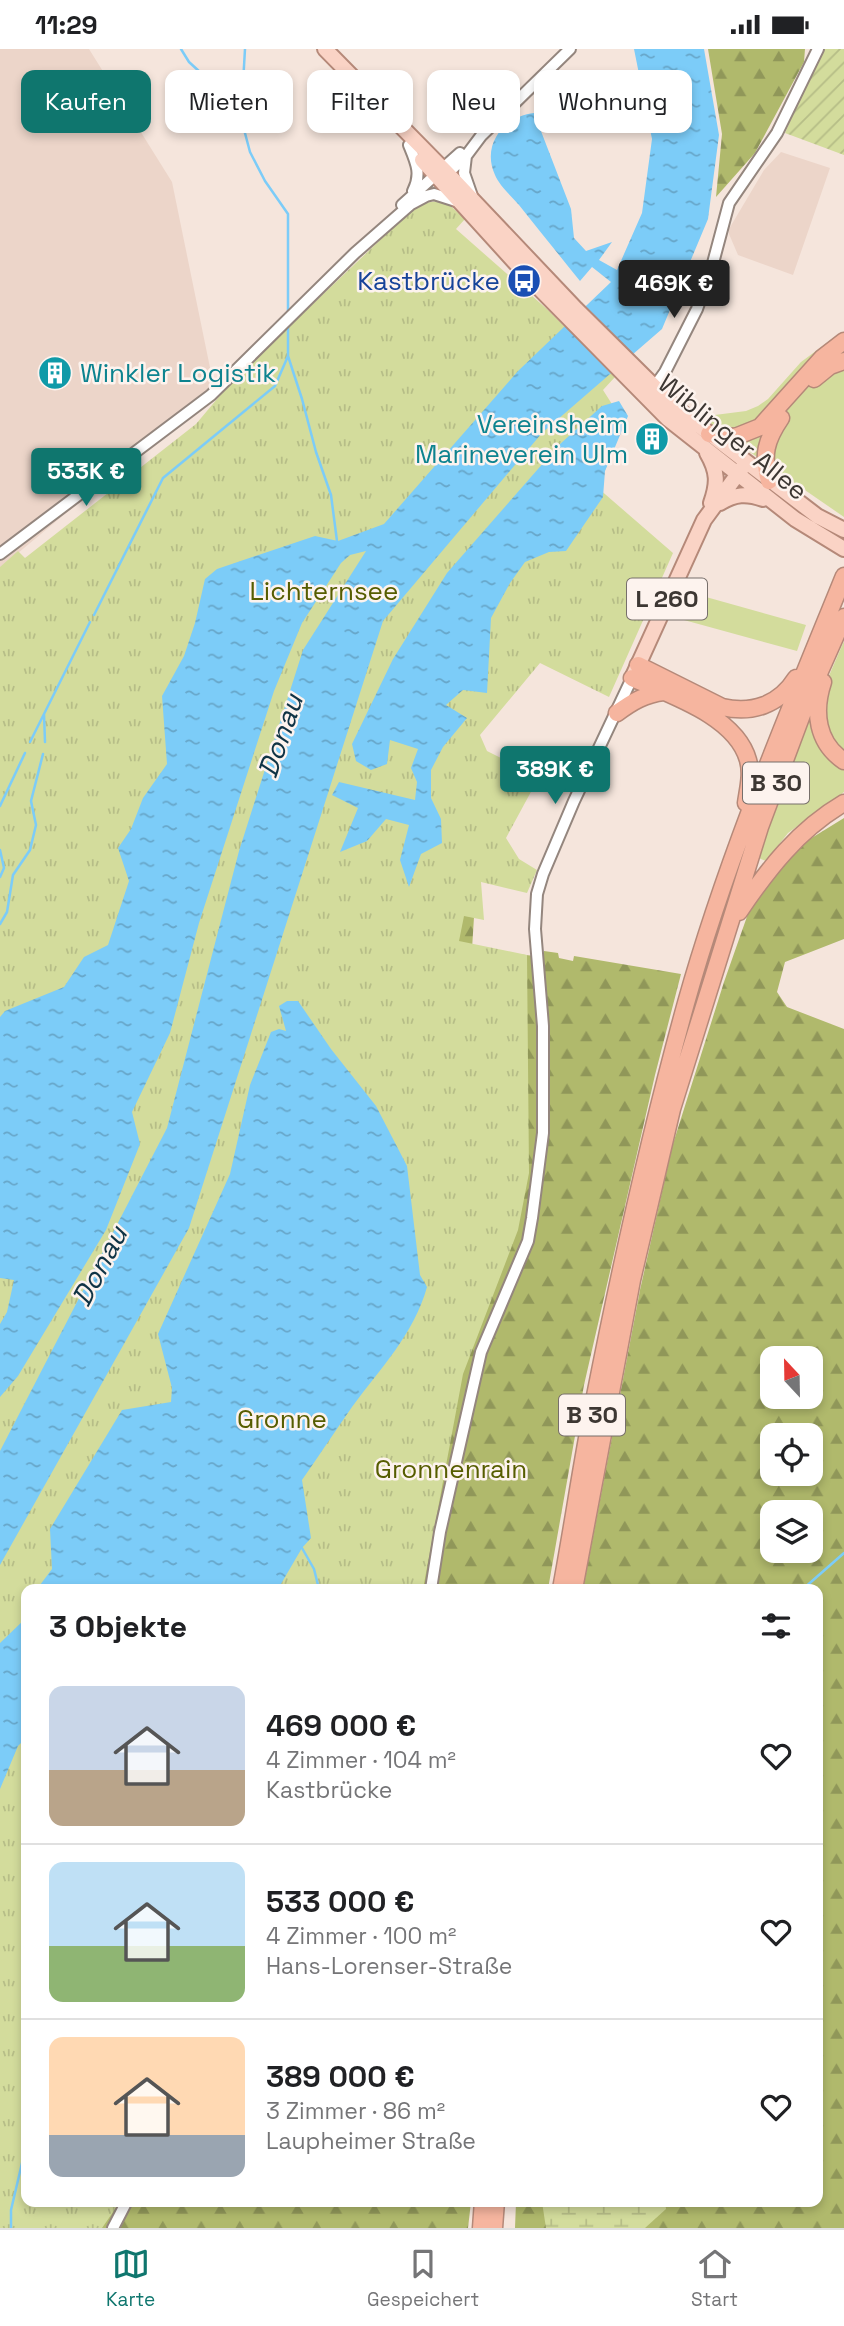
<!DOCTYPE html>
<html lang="de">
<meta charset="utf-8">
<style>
body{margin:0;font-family:"Space Grotesk",sans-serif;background:#f2f2f2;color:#202124;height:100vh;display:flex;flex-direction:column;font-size:26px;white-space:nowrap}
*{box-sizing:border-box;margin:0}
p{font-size:23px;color:#757577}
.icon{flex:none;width:38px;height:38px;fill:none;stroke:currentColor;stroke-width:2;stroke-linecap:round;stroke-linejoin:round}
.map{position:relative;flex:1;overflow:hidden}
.sheet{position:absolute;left:21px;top:1535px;width:802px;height:623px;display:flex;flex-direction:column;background:#fff;border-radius:14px;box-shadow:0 4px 10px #0003}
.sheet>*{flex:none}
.banner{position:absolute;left:21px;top:21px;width:803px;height:63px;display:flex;gap:14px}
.needle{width:46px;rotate:338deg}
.buttons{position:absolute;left:760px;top:1297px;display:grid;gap:14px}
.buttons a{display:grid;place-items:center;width:63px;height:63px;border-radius:14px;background:#fff;box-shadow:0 4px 10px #0003;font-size:35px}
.price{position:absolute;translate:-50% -60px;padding:0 16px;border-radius:7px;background:#0f766e;color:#fff;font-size:23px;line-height:46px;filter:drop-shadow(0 2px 4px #0008)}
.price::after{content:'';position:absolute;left:50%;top:42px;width:21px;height:16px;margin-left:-10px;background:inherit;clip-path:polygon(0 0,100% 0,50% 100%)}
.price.selected{background:#222;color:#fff}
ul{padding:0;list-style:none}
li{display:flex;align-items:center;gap:21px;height:175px;padding:0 28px}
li+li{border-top:2px solid #e0e0e0}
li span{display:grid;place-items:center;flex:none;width:196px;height:140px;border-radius:14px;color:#555}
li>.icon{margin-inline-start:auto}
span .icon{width:84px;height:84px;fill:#fffc;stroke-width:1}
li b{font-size:30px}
h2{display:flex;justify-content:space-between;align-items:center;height:84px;padding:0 28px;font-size:30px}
.pill{padding:0 24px;border-radius:14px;background:#fff;box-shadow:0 4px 10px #0003;font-size:24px;line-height:63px}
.pill.selected{background:#0f766e;color:#fff}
.status{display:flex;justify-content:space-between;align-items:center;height:49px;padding:0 35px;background:#fff;direction:ltr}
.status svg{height:19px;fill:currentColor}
.menu{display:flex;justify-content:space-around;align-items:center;height:98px;border-top:2px solid #e0e0e0;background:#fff;font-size:19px;color:#757577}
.menu a{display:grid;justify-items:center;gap:4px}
.menu .selected{color:#0f766e}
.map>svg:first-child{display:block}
</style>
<div class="status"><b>11:29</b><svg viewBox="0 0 49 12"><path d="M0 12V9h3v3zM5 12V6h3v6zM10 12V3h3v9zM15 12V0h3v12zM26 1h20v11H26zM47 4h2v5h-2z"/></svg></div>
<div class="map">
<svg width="844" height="2179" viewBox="0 0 844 2179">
<defs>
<pattern id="forest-firs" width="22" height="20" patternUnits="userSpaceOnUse" patternTransform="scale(1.75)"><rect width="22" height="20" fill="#b0b96c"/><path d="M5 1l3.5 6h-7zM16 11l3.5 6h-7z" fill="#909759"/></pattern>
<pattern id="wetland-marsh" width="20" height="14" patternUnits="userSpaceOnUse" patternTransform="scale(1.75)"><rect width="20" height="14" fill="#d3dc9c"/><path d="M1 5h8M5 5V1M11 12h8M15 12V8" fill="none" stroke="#b6bd87"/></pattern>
<pattern id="park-tufts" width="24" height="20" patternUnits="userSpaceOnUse" patternTransform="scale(1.75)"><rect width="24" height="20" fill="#d3dc9c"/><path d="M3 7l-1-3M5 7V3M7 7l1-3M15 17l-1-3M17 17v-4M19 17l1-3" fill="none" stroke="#b6bd87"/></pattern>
<pattern id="garden-furrows" width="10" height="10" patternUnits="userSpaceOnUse" patternTransform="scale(1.75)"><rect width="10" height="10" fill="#d3dc9c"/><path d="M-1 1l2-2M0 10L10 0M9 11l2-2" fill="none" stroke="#b6bd87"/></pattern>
<pattern id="water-ripples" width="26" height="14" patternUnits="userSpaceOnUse" patternTransform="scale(1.75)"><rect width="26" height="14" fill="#7cccf8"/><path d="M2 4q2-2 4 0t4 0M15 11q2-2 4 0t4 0" fill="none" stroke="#67a6c9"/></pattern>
</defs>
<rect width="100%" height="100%" fill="#f5e5dc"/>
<!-- built -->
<path fill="#ecd5c9" d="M 0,0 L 89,0 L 172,133 L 216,348 L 71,460 L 0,519 Z
M 781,103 L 830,119 L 793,226 L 738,206 L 729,185 L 729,180 L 764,121 Z"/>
<!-- grass -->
<path fill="#d3dc9c" d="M 836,287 L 844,289 L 844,468 L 699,368 L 746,362 L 758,357 L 768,350 L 801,313 Z
M 681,541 L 806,576 L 797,602 L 673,568 Z
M 844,592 L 844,743 L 788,784 L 766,812 L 756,808 L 808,668 L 825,636 Z"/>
<!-- forest -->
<path fill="url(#forest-firs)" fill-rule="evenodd" d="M 708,0 L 805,0 L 804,13 L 755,104 L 716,148 L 722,85 Z
M 844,769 L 844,890 L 785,913 L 777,943 L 787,958 L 844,980 L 844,2179 L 515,2179 L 516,2153 L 817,2152 L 817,1540 L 583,1540 L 640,1241 L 672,1098 L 724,933 L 750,859 L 797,798 ZM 772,1309 L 810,1309 L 810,1348 L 772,1348 ZM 772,1386 L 810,1386 L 810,1424 L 772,1424 ZM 772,1463 L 810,1463 L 810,1502 L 772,1502 Z
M 446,833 L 476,836 L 472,900 L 544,908 L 544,902 L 558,904 L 559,909 L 573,912 L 574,907 L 681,925 L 655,1026 L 584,1336 L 548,1540 L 326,1540 Z
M 26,2152 L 471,2153 L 468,2179 L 9,2179 Z"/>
<!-- wetland -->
<path fill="url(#wetland-marsh)" d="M 542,2153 L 665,2153 L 666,2160 L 645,2179 L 546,2179 Z"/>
<!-- park -->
<path fill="url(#park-tufts)" d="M 444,151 L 465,170 L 456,180 L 548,261 L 615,328 L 603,341 L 624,374 L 598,439 L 673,504 L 609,648 L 540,614 L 480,686 L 487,702 L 539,728 L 506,789 L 519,810 L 537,821 L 527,844 L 481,833 L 484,871 L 464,867 L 459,892 L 527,906 L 529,1124 L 518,1181 L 463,1325 L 423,1540 L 26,1540 L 26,2152 L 120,2153 L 102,2179 L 0,2179 L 0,518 L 18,502 L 25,509 L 196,375 L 233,331 L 418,155 Z"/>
<!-- garden -->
<path fill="url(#garden-furrows)" d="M 821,0 L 844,0 L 844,106 L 785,84 Z"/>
<!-- water -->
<path fill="url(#water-ripples)" d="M 634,0 L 704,0 L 719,86 L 708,170 L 662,280 L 542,384 L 383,572 L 189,1179 L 0,1516 L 0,1402 L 167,1079 L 239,802 L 303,601 L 366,502 L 350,506 L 341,514 L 302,574 L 274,642 L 199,874 L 170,984 L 132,1063 L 140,1095 L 106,1181 L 18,1327 L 0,1348 L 0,1275 L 7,1263 L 14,1231 L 0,1229 L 0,968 L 5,962 L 64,938 L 84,908 L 108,896 L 129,832 L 118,799 L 131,780 L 143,749 L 167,715 L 162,647 L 184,607 L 195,574 L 205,530 L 217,520 L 315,487 L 338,492 L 384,475 L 518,322 L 611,233 L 592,218 L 580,232 C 559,206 539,181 519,156 C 511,147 499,136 495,126 C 481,96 504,67 534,64 L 571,160 L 574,189 L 586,202 L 612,193 L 599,211 L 617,221 L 642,164 L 652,90 Z
M 619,352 L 628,367 L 605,422 L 603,448 L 566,502 L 549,503 L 525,513 L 510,534 L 491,569 L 487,644 L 463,641 L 446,656 L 467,669 L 443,698 L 431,721 L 431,749 L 441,770 L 442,794 L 421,805 L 409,838 L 400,811 L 409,776 L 386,770 L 367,792 L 340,803 L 358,759 L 332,746 L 339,733 L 415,751 L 417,733 L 411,719 L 418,700 L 390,691 L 387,715 L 371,721 L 356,712 L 352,695 L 393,610 L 447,524 L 559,396 L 602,357 Z
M 287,952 L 298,952 L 331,1000 L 376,1057 L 407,1117 L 420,1226 L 427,1238 C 414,1285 380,1320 352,1358 C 335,1382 319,1407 302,1431 L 311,1489 L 302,1499 L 278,1540 L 37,1540 L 52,1520 L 50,1480 L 122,1361 L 171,1353 L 172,1339 L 158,1285 L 230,1125 L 250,1036 L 271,983 L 279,980 L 286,982 L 279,957 Z
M 26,1569 L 26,1689 L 18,1697 L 0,1740 L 0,1594 Z"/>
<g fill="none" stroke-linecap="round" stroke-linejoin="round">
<!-- stream -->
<path stroke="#7cccf8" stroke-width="2.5" d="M 181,0 L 189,13 L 224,45 L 241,69
M 245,0 L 241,69 L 250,103 L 265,132 L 288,165 L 288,267
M 288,307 L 302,350 L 316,403 L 331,446 L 337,492
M 94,566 L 163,429 L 275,337 L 288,307 L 288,277
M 44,665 L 45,693
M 30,693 L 90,573
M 0,757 L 25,704
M 0,801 L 4,819 L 0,828
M 0,875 L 7,863 L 13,826 L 30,801 L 36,776 L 31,752 L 43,705
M 302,1499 L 314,1520 L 319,1540
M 803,1540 L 844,1504
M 11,2179 L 11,2161 L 26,2097"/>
<!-- minor casing -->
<g stroke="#94867e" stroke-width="14">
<path id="minor" d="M 409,96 C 416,113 422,125 413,142
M 466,107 L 464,124 L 472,147
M 444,128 L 466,107 L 481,87 L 570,0
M 402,156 L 460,104
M 650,344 L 665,323 L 697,260 L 713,214 L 729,154 L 777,84 L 818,0
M 0,505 L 211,346 L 355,204 L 411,155 L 426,147 L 434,145 L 459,153
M 431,1540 L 440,1483 L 481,1303 L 528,1192 L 532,1169 L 543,1084 L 543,977 L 535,880 L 537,845 L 543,825 L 574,752 L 632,629
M 113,2179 L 127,2152"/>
</g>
<!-- major casing -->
<g stroke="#b58979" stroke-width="18">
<path id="major" d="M 325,0 L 448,125 L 576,260 L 676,359 L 817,467 L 844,481
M 422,111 L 532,232 L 668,370 L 795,470 L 844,500
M 707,404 C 718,423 718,434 711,454
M 720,454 C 735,445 746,444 763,450
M 634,625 L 704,471 L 743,418"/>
</g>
<!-- highway casing -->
<g stroke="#b58979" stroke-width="19">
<path id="highway" d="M 814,330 L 830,317 L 844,312
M 709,385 L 735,388 L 760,378 L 822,309 L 844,292
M 769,432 C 762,406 766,391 781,369
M 638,616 L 722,658 C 752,665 779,656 796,629
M 632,629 C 670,646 736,667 748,711 C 752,725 748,740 746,754
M 823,633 C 813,663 817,694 844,712
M 617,664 C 632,653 645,645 664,643
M 739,863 C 768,820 798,781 844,754
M 561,1540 C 573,1476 582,1411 595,1347 C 621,1215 650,1084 686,954 C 727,808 787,667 844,527
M 574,1540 L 632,1231 L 672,1060 L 760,778 L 809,647 L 844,568
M 481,2179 L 483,2152
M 494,2179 L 496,2152"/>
</g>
<!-- minor -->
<use href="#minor" stroke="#fff" stroke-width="10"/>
<!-- major -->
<use href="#major" stroke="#fad3c5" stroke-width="14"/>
<!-- highway -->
<use href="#highway" stroke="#f6b59f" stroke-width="16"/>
</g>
<!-- icons -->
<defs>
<g id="bus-disc" transform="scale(1.75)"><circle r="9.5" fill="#1a4fb4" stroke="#fdf3ee"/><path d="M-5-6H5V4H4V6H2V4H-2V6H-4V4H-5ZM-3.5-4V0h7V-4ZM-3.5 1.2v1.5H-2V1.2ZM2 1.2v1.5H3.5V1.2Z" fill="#fff"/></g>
<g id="building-disc" transform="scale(1.75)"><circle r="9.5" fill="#0f9aa8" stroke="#fdf3ee"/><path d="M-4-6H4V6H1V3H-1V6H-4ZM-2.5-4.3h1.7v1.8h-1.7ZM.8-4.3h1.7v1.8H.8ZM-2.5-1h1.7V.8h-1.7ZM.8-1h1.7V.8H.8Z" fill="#fff"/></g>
</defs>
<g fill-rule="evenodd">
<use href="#bus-disc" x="524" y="232"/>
<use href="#building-disc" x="55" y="324"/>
<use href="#building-disc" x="652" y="390"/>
</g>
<g text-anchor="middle" stroke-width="5" stroke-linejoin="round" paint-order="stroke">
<!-- shield labels -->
<g fill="#fdf3ee" stroke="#776f6b" stroke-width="2">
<rect x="627" y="529.5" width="80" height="41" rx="5"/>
<rect x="743" y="713.5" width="66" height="41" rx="5"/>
<rect x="559" y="1345.5" width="66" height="41" rx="5"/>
</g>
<g font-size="24" font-weight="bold" fill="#3d3733">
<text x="667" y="558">L 260</text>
<text x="776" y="742">B 30</text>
<text x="592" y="1374">B 30</text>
</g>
<!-- transit labels -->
<g font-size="26" fill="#164399" stroke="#fdf3ee" text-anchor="end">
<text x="500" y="241">Kastbrücke</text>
</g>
<!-- culture labels -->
<g font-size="26" fill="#0d838f" stroke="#fdf3ee" text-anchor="start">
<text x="80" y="333">Winkler Logistik</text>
<text x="628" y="384" text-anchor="end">Vereinsheim<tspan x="628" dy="30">Marineverein Ulm</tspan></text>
</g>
<!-- street labels -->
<g font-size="26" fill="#3d3733" stroke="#fdf3ee">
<text transform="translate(733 388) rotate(39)" y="9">Wiblinger Allee</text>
</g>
<!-- park labels -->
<g font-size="26" fill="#565d00" stroke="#fdf3ee">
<text x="324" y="551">Lichternsee</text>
<text x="282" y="1379">Gronne</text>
<text x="451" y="1429">Gronnenrain</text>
</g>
<!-- water labels -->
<g font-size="28" font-style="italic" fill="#0f3345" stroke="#fdf3ee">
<text transform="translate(280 687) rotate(-71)" y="10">Donau</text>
<text transform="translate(99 1217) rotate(-62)" y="10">Donau</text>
</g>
</g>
</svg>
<div class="buttons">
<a><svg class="needle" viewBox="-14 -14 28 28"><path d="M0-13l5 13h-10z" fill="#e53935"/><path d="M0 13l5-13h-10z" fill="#757577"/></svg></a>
<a><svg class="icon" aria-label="locate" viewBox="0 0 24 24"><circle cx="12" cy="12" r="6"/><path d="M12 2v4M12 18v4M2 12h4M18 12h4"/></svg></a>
<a><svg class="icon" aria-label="layers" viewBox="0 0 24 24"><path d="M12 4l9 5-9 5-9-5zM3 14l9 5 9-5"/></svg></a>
</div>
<b class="price selected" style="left:674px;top:271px">469K €</b>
<b class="price" style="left:86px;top:459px">533K €</b>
<b class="price" style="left:555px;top:757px">389K €</b>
<div class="banner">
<a class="pill selected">Kaufen</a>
<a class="pill">Mieten</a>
<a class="pill">Filter</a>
<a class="pill">Neu</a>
<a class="pill">Wohnung</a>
</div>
<section class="sheet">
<h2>3 Objekte<svg class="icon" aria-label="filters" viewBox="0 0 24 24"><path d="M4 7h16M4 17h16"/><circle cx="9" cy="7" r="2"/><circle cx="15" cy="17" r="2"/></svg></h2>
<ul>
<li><span style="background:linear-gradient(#c9d6e8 60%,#b9a48a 0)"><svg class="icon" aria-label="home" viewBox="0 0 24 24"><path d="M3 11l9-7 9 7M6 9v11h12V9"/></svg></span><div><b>469 000 €</b><p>4 Zimmer · 104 m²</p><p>Kastbrücke</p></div><svg class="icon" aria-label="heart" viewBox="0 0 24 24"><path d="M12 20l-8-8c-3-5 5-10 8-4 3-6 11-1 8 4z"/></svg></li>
<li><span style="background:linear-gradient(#bfe0f5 60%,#8fb573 0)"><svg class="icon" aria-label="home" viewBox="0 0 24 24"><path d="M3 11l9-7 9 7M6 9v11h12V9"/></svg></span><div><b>533 000 €</b><p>4 Zimmer · 100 m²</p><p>Hans-Lorenser-Straße</p></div><svg class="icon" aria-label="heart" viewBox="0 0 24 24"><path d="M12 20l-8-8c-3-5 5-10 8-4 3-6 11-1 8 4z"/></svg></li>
<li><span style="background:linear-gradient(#ffd9b3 70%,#9aa5b1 0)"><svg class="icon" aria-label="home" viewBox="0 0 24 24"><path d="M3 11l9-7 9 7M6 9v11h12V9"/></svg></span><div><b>389 000 €</b><p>3 Zimmer · 86 m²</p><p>Laupheimer Straße</p></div><svg class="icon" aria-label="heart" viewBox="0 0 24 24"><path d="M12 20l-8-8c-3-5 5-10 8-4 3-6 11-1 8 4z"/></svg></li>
</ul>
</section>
</div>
<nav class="menu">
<a class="selected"><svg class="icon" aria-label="map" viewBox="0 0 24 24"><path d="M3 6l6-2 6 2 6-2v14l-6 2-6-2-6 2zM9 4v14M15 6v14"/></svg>Karte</a>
<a><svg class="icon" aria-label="saved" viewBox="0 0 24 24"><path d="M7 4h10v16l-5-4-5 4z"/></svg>Gespeichert</a>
<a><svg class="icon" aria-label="home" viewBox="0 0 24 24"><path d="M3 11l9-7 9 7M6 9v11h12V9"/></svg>Start</a>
</nav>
